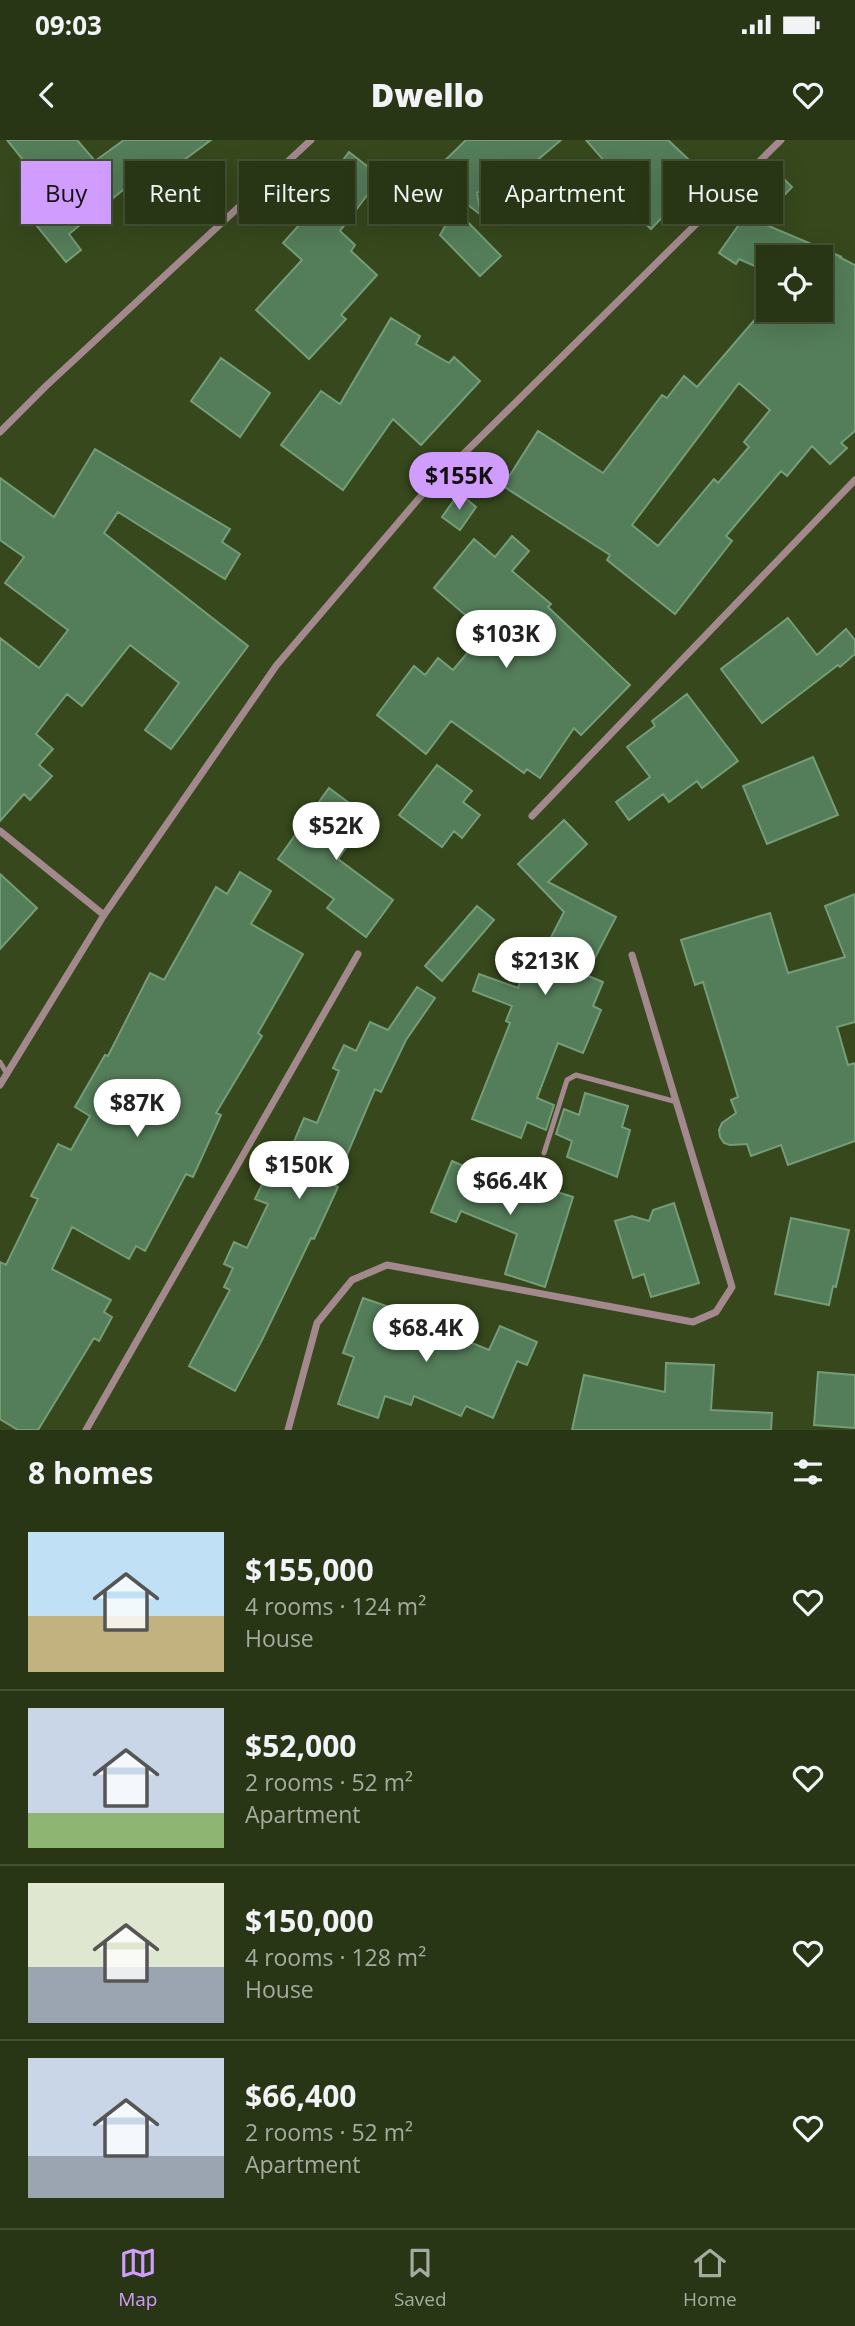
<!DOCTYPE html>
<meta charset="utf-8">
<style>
body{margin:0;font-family:"Open Sans",sans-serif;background:#303e1e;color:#f1f3f6;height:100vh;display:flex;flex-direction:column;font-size:26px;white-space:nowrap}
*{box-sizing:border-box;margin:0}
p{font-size:23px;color:#a5aba0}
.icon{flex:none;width:38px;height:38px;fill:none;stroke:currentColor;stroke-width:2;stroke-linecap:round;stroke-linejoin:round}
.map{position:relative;height:1290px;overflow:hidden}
.drawer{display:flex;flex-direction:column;background:#283615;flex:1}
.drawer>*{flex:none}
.banner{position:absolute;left:21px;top:21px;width:814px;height:63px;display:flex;gap:14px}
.tools{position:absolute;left:756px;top:105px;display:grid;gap:14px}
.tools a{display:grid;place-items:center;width:77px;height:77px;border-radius:0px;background:#283615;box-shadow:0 7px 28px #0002,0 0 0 2px #445034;font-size:35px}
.price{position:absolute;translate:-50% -60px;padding:0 16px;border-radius:24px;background:#fff;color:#222;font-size:23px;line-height:46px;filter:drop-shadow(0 2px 4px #0008)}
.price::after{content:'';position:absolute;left:50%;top:42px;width:21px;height:16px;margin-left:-10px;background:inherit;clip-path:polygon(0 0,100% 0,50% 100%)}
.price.active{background:#d09dfe;color:#111}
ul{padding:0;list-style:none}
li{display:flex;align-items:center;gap:21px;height:175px;padding:0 28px}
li+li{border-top:2px solid #445034}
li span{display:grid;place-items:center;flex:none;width:196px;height:140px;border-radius:0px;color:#555}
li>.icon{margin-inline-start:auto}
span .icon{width:84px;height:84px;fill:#fffc;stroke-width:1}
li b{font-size:30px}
h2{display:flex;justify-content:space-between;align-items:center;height:84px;padding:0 28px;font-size:30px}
.chip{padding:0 24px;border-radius:0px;background:#283615;box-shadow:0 7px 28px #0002,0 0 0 2px #445034;font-size:24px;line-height:63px}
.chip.active{background:#d09dfe;color:#111}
.status{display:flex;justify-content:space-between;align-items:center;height:49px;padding:0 35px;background:#283615;direction:ltr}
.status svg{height:19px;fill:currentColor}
header{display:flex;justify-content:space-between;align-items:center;height:91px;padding:0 28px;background:#283615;font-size:32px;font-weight:800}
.tab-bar{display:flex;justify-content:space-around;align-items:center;height:98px;border-top:2px solid #445034;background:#283615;font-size:19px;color:#a5aba0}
.tab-bar a{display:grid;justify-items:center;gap:4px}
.tab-bar .active{color:#d09dfe}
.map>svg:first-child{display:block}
</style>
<div class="status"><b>09:03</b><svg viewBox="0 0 49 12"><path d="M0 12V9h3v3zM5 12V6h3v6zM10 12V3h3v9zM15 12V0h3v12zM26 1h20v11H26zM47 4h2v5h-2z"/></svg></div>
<header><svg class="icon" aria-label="back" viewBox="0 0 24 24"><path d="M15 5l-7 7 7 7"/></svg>Dwello<svg class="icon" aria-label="heart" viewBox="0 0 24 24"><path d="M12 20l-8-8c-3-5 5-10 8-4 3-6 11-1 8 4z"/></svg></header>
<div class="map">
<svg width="855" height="1290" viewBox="0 0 855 1290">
<rect width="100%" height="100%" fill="#36481c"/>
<!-- building -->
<path fill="#547d59" stroke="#749d78" stroke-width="2" fill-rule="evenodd" d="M 7,0 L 77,0 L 95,21 L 124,0 L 211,0 L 130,60 L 123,50 L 69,94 L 81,110 L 66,122 L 24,70 L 48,51 Z
M 466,0 L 561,0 L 521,34 L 513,25 L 477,53 L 481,75 L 452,53 L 422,85 L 401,63 Z
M 586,0 L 668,0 L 704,34 L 651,89 L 622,62 L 631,52 Z
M 349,12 L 381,37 L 340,91 L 355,105 L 351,111 L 377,135 L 341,175 L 346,179 L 309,219 L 256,170 L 302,120 L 283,103 L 327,54 L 321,50 Z
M 777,32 L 792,47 L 765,75 L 750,60 Z
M 455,69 L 501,116 L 480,136 L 440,95 Z
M 745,76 L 842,117 L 839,117 L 855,125 L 855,291 L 841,303 L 847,308 L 830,324 L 812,306 L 787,336 L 781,331 L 726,396 L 732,401 L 675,474 L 607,420 L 610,415 L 503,346 L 538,291 L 603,333 L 662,255 L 667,258 L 684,236 L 697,247 L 763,170 L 821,170 L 821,117 L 768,117 L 768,132 L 739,119 L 736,124 L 719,113 ZM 739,243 L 770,270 L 744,302 L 749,307 L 718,343 L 714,339 L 658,406 L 632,385 Z
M 391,178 L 420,196 L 416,204 L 449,223 L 454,217 L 480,241 L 421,305 L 393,279 L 343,350 L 281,305 L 321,251 L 340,264 Z
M 221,218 L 270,253 L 240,297 L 191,261 Z
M 95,309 L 230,389 L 222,402 L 240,414 L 225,439 L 118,372 L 104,393 L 248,506 L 171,609 L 145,590 L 179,543 L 130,505 L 82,566 L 67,554 L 36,594 L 53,609 L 39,625 L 52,636 L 30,660 L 24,654 L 0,681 L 0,498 L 39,528 L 68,490 L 5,443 L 24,417 L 0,400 L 0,338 L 54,377 Z
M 459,353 L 476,367 L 460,390 L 442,377 Z
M 512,396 L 529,411 L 512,431 L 551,464 L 548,467 L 630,545 L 581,595 L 574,588 L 540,638 L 527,629 L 524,633 L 451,581 L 426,614 L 377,575 L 414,526 L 425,535 L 438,518 L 453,530 L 485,492 L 434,448 L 474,399 L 495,417 Z
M 788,478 L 817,515 L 846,489 L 855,500 L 855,514 L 840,527 L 838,525 L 762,583 L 721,529 Z
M 687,554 L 738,621 L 702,648 L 697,641 L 669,662 L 663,654 L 629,680 L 616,662 L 650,637 L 627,607 L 655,586 L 652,581 Z
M 813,617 L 838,675 L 767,704 L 743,646 Z
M 437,625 L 472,651 L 463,662 L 480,675 L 462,698 L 454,691 L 442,707 L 399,675 Z
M 329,648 L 368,677 L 338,719 L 393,760 L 366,797 L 327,768 L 334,759 L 278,719 Z
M 564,680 L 587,704 L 548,742 L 616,777 L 586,835 L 603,842 L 593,866 L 601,870 L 583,913 L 558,903 L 537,958 L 554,965 L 546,990 L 527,982 L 521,998 L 472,979 L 510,883 L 506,881 L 512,866 L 473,851 L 479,834 L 518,848 L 532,813 L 541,817 L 564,772 L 518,724 Z
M 240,732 L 271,751 L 251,784 L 303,814 L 258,893 L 262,896 L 216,973 L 221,975 L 193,1037 L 186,1034 L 145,1111 L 136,1106 L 129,1119 L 72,1087 L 52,1129 L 111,1160 L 104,1172 L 112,1177 L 99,1201 L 94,1198 L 38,1290 L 18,1290 L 0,1279 L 0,1122 L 6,1125 L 38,1059 L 31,1056 L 58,1004 L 71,1010 L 90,976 L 75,967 L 105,915 L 108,916 L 150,833 L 164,840 L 216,747 L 227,754 Z
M 0,734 L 37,768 L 0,809 Z
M 855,754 L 855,882 L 837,887 L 848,925 L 855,923 L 855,1001 L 788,1025 L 781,1005 L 751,1016 L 747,1004 L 730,1005 L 724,1003 L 720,997 L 719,990 L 722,983 L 736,973 L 731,960 L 738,957 L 703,842 L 695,845 L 681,800 L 770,773 L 788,833 L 845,817 L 825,766 Z
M 477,766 L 494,780 L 442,841 L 425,826 Z
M 417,847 L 435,858 L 406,900 L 381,952 L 375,949 L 334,1045 L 338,1047 L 314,1099 L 311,1098 L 263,1198 L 235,1251 L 189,1226 L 230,1150 L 224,1147 L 233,1128 L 224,1124 L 234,1102 L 247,1108 L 268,1064 L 255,1059 L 268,1032 L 279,1037 L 304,978 L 317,983 L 339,931 L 333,928 L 344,905 L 356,911 L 370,882 L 388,890 Z
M 585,953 L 628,966 L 622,987 L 630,990 L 617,1037 L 567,1017 L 572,1001 L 556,994 L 564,969 L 579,975 Z
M 452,1021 L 529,1054 L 532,1044 L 573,1057 L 545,1147 L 505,1134 L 517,1094 L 461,1071 L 456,1082 L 431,1072 Z
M 674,1063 L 699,1143 L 651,1157 L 644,1134 L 633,1138 L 615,1081 L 632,1076 L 649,1081 L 653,1070 Z
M 791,1078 L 849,1090 L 836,1147 L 833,1146 L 829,1165 L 775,1154 Z
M 363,1158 L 442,1185 L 440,1190 L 489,1210 L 500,1186 L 537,1202 L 527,1225 L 517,1221 L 493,1278 L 466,1266 L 461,1276 L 414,1256 L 411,1265 L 385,1256 L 378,1278 L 338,1264 L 354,1217 L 343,1213 Z
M 666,1223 L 714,1225 L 711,1270 L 772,1273 L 771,1290 L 572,1290 L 584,1235 L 665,1252 Z
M 818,1232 L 855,1235 L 855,1288 L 814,1285 Z"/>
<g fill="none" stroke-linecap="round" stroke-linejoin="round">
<!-- lane -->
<path stroke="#a3898d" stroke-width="5" d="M 0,922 L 7,934
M 544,1013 L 567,940 L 576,935 L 677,962"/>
<!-- street -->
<path stroke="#a3898d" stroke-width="7" d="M 0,292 L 46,246 L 311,0
M 532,676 L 855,340
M 0,691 L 104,775
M 0,945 L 104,775 L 276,526 L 421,356 L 781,0
M 86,1290 L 358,814
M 288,1290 L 317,1183 L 352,1140 L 387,1125 L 693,1182 L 716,1172 L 732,1147 L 632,815"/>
</g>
</svg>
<div class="tools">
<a><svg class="icon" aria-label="locate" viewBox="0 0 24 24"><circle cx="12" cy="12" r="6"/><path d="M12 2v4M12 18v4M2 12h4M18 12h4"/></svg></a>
</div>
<b class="price active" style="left:459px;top:372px">$155K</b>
<b class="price" style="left:506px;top:530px">$103K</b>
<b class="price" style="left:336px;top:722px">$52K</b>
<b class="price" style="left:545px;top:857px">$213K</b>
<b class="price" style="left:137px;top:999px">$87K</b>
<b class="price" style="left:299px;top:1061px">$150K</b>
<b class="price" style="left:510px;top:1077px">$66.4K</b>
<b class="price" style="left:426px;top:1224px">$68.4K</b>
<div class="banner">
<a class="chip active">Buy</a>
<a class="chip">Rent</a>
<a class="chip">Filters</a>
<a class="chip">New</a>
<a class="chip">Apartment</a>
<a class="chip">House</a>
</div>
</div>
<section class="drawer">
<h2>8 homes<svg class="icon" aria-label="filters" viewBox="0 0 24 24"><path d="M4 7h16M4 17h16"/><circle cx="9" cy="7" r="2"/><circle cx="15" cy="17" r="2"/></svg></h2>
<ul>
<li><span style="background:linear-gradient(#bfe0f5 60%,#c2b280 0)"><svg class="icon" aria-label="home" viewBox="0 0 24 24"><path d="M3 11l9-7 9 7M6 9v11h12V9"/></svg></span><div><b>$155,000</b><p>4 rooms · 124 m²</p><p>House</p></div><svg class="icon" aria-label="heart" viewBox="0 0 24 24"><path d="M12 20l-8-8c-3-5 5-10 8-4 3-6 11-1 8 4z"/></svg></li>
<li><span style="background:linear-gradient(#c9d6e8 75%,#8fb573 0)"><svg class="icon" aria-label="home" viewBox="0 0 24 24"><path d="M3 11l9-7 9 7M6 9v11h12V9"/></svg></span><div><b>$52,000</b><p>2 rooms · 52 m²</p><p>Apartment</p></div><svg class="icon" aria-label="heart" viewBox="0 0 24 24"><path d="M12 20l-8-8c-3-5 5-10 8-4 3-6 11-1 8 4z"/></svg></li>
<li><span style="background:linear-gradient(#dfe7d0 60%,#9aa5b1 0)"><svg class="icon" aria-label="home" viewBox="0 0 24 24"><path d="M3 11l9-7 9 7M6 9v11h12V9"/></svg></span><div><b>$150,000</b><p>4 rooms · 128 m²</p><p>House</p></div><svg class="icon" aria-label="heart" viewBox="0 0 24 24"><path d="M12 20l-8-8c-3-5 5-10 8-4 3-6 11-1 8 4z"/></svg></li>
<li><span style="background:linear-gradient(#c9d6e8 70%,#9aa5b1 0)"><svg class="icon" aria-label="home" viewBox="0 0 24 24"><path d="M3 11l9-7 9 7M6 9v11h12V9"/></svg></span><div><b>$66,400</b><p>2 rooms · 52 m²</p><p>Apartment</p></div><svg class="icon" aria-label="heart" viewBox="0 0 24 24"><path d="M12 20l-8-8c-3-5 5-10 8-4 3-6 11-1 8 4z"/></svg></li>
</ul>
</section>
<nav class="tab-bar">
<a class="active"><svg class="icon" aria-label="map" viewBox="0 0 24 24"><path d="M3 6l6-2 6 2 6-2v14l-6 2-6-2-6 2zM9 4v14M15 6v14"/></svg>Map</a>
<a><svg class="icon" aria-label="saved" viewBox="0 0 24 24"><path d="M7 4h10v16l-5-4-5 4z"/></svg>Saved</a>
<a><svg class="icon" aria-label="home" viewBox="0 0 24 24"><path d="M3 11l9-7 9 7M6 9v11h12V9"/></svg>Home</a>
</nav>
